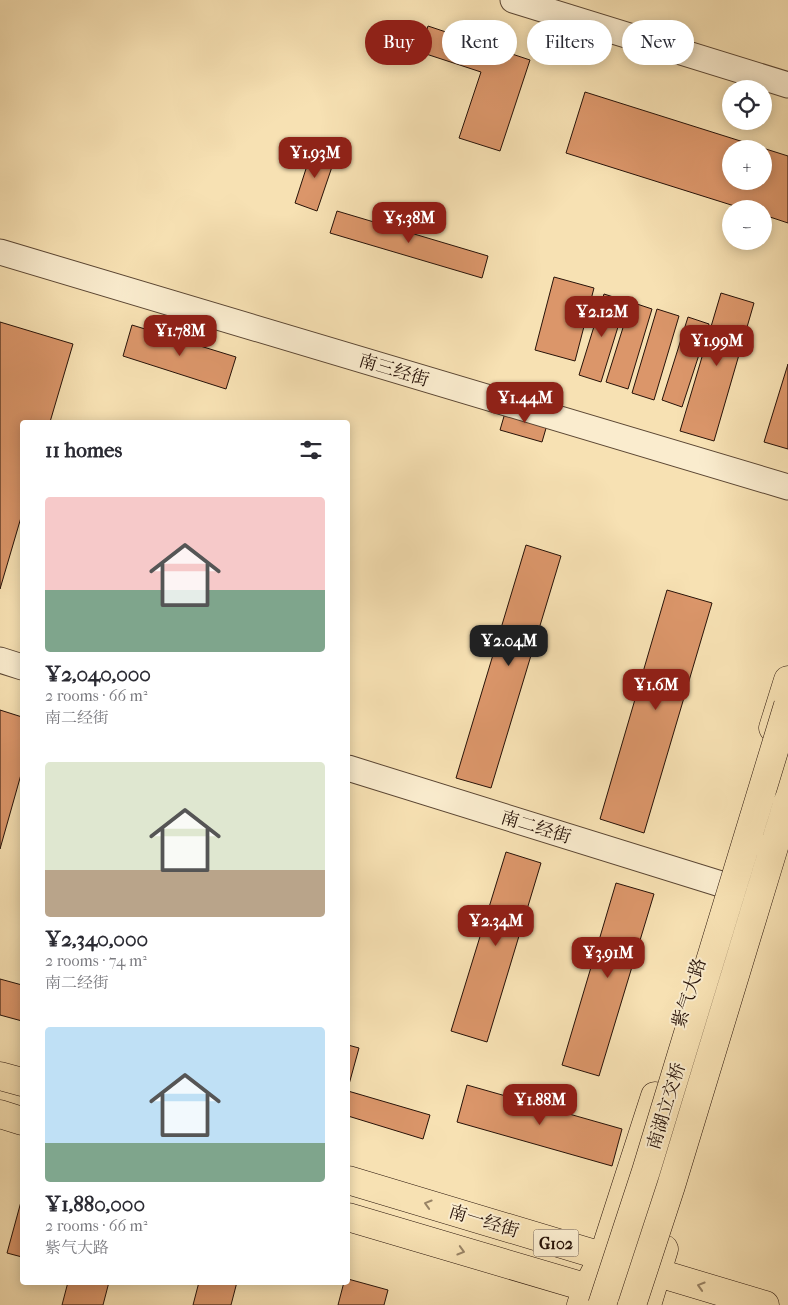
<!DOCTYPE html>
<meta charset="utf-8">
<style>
body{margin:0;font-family:"IM FELL French Canon","Noto Serif SC",serif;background:#f7f7f7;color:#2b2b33;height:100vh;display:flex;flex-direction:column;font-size:19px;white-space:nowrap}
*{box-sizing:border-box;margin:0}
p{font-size:16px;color:#7c7c81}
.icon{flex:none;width:28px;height:28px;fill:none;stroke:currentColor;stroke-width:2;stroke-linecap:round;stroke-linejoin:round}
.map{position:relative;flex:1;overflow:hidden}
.details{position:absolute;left:20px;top:420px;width:330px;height:865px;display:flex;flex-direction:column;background:#fff;border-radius:5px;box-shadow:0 2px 12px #0003}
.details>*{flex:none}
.hud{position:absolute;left:365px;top:20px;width:348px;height:45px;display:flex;gap:10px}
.controls{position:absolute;left:722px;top:80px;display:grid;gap:10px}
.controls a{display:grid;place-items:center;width:50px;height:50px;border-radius:50%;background:#fff;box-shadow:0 2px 12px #0003;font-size:25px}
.price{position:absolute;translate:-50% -42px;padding:0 11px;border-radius:10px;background:#8f2418;color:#fff;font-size:16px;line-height:32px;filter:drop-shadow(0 1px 2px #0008)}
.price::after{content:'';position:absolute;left:50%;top:30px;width:15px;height:11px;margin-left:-8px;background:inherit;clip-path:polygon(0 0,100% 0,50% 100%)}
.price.active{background:#222;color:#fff}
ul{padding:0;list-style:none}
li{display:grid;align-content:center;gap:10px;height:265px;padding:0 25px}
li span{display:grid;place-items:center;height:155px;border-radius:5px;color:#555}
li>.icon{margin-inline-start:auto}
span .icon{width:90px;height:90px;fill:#fffc;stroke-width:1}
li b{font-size:21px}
h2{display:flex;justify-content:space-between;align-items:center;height:60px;padding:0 25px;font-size:21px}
.pill{padding:0 18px;border-radius:22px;background:#fff;box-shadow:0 2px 12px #0003;font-size:18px;line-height:45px}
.pill.active{background:#8f2418;color:#fff}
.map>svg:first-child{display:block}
</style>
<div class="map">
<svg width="788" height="1305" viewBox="0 0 788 1305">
<rect width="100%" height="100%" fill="#f7e1b3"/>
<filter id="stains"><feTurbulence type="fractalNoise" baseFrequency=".004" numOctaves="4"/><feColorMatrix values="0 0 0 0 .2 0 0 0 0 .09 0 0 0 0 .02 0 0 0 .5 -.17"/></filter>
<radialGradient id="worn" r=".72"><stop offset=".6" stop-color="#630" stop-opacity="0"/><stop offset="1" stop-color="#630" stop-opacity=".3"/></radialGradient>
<!-- building -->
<path fill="#db966a" stroke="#271208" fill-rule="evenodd" d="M 428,26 L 530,60 L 500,151 L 459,138 L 481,72 L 420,52 Z
M 585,92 L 788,156 L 788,223 L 764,215 L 764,209 L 744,209 L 566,153 ZM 731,149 L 764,149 L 764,181 L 731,181 Z
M 313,147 L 336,155 L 317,211 L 295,203 Z
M 337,211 L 488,256 L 482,278 L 330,233 Z
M 554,277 L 594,288 L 575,361 L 535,350 Z
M 721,293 L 754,303 L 714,441 L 680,431 Z
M 604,294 L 626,301 L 601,382 L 579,375 Z
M 631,302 L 652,309 L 628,389 L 606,382 Z
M 657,309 L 679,316 L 654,400 L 632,393 Z
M 688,317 L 709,324 L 682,407 L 662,400 Z
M 0,322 L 73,344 L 50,422 L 22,422 L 22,514 L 0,589 Z
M 132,325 L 236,357 L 226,389 L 123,356 Z
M 788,364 L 788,449 L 764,442 Z
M 507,406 L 549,418 L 542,442 L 500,430 Z
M 526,545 L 561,556 L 491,788 L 456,778 Z
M 667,590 L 712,603 L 644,833 L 600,819 Z
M 0,710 L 22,717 L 22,771 L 0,849 Z
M 506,852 L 541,863 L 487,1042 L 451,1031 Z
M 616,883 L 654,894 L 599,1076 L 562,1065 Z
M 0,979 L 22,985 L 22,1021 L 0,1015 Z
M 348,1045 L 359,1048 L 348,1088 Z
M 467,1085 L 622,1129 L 612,1166 L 457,1122 Z
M 348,1091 L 430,1115 L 423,1139 L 348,1116 Z
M 22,1198 L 22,1257 L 7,1253 Z
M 348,1279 L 388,1290 L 384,1305 L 338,1305 L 344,1282 L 348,1282 Z
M 68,1282 L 109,1282 L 103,1305 L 62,1305 Z
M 199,1282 L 237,1282 L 231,1305 L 193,1305 Z"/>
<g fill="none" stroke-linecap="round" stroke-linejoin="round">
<!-- street casing -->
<g stroke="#5b4633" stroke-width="27">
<path id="street" d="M 513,0 L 788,85
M 0,252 L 788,487
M 0,660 L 22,667
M 348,768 L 724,885"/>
</g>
<!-- primary casing -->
<g stroke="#271208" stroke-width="29">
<path id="primary" d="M 773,728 L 788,680
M 581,1305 L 587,1288 L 603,1257 L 655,1096
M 647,1305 L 664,1249"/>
</g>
<!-- highway casing -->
<g stroke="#271208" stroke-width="29">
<path id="highway" d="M 0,1076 L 22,1082
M 0,1114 L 22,1121
M 348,1180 L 765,1305
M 348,1217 L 629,1300"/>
</g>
<!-- street -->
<use href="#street" stroke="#faecce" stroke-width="25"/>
<!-- primary -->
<use href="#primary" stroke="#f7e1b3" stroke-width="28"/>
<!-- highway -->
<use href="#highway" stroke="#f7e1b3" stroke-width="28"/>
<!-- primary-bridge casing -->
<g stroke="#271208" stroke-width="29" stroke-linecap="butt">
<path id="primary-bridge" d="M 602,1305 L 646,1171 L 788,705
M 632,1305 L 671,1186 L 788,801"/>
</g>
<!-- primary-bridge -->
<use href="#primary-bridge" stroke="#f7e1b3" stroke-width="28"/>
</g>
<!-- one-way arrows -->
<defs><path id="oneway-chevron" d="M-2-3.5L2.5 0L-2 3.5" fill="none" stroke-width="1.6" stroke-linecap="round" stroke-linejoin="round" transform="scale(1.25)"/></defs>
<g stroke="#998466">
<use href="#oneway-chevron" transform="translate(428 1204) rotate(-163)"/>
<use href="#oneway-chevron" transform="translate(461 1251) rotate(16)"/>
<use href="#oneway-chevron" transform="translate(701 1286) rotate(-163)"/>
</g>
<g text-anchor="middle" stroke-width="4" stroke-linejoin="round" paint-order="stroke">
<!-- shield labels -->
<rect fill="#faecce" stroke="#665343" stroke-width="1" x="533.5" y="1229.5" width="45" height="27" rx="4"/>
<g font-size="16" font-weight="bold" fill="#271208">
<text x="556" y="1249">G102</text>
</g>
<!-- street labels -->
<g font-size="18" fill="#271208" stroke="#faecce">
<text transform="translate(394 370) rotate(17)" y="6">南三经街</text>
<text transform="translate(536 827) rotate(17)" y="6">南二经街</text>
<text transform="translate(689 993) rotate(-72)" y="6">紫气大路</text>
<text transform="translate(666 1106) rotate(-73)" y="6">南湖立交桥</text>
<text transform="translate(484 1221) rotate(17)" y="6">南一经街</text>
</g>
</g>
<rect width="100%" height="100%" filter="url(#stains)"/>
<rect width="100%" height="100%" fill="url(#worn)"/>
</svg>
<div class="controls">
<a><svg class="icon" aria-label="locate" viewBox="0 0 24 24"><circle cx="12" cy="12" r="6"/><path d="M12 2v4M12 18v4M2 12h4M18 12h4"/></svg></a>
<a>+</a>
<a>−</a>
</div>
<b class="price" style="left:315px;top:179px">¥1.93M</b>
<b class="price" style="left:409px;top:244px">¥5.38M</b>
<b class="price" style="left:602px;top:338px">¥2.12M</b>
<b class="price" style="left:180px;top:357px">¥1.78M</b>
<b class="price" style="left:717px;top:367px">¥1.99M</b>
<b class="price" style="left:525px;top:424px">¥1.44M</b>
<b class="price active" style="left:509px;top:667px">¥2.04M</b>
<b class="price" style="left:656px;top:711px">¥1.6M</b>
<b class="price" style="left:496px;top:947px">¥2.34M</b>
<b class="price" style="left:608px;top:979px">¥3.91M</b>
<b class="price" style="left:540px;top:1126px">¥1.88M</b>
<div class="hud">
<a class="pill active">Buy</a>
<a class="pill">Rent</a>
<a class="pill">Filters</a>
<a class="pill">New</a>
</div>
<section class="details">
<h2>11 homes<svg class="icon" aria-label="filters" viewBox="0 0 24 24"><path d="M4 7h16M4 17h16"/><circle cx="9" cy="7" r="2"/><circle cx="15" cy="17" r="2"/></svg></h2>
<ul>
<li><span style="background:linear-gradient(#f6c9c9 60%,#7fa58c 0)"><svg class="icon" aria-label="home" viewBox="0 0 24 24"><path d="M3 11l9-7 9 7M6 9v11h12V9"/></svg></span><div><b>¥2,040,000</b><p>2 rooms · 66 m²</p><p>南二经街</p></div></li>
<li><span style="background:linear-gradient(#dfe7d0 70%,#b9a48a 0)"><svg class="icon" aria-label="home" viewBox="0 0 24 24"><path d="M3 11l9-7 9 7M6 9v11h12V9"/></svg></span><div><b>¥2,340,000</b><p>2 rooms · 74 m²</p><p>南二经街</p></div></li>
<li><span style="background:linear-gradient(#bfe0f5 75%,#7fa58c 0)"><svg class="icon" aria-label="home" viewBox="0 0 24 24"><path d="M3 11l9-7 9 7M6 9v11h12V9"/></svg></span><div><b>¥1,880,000</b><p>2 rooms · 66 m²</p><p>紫气大路</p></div></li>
</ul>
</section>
</div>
